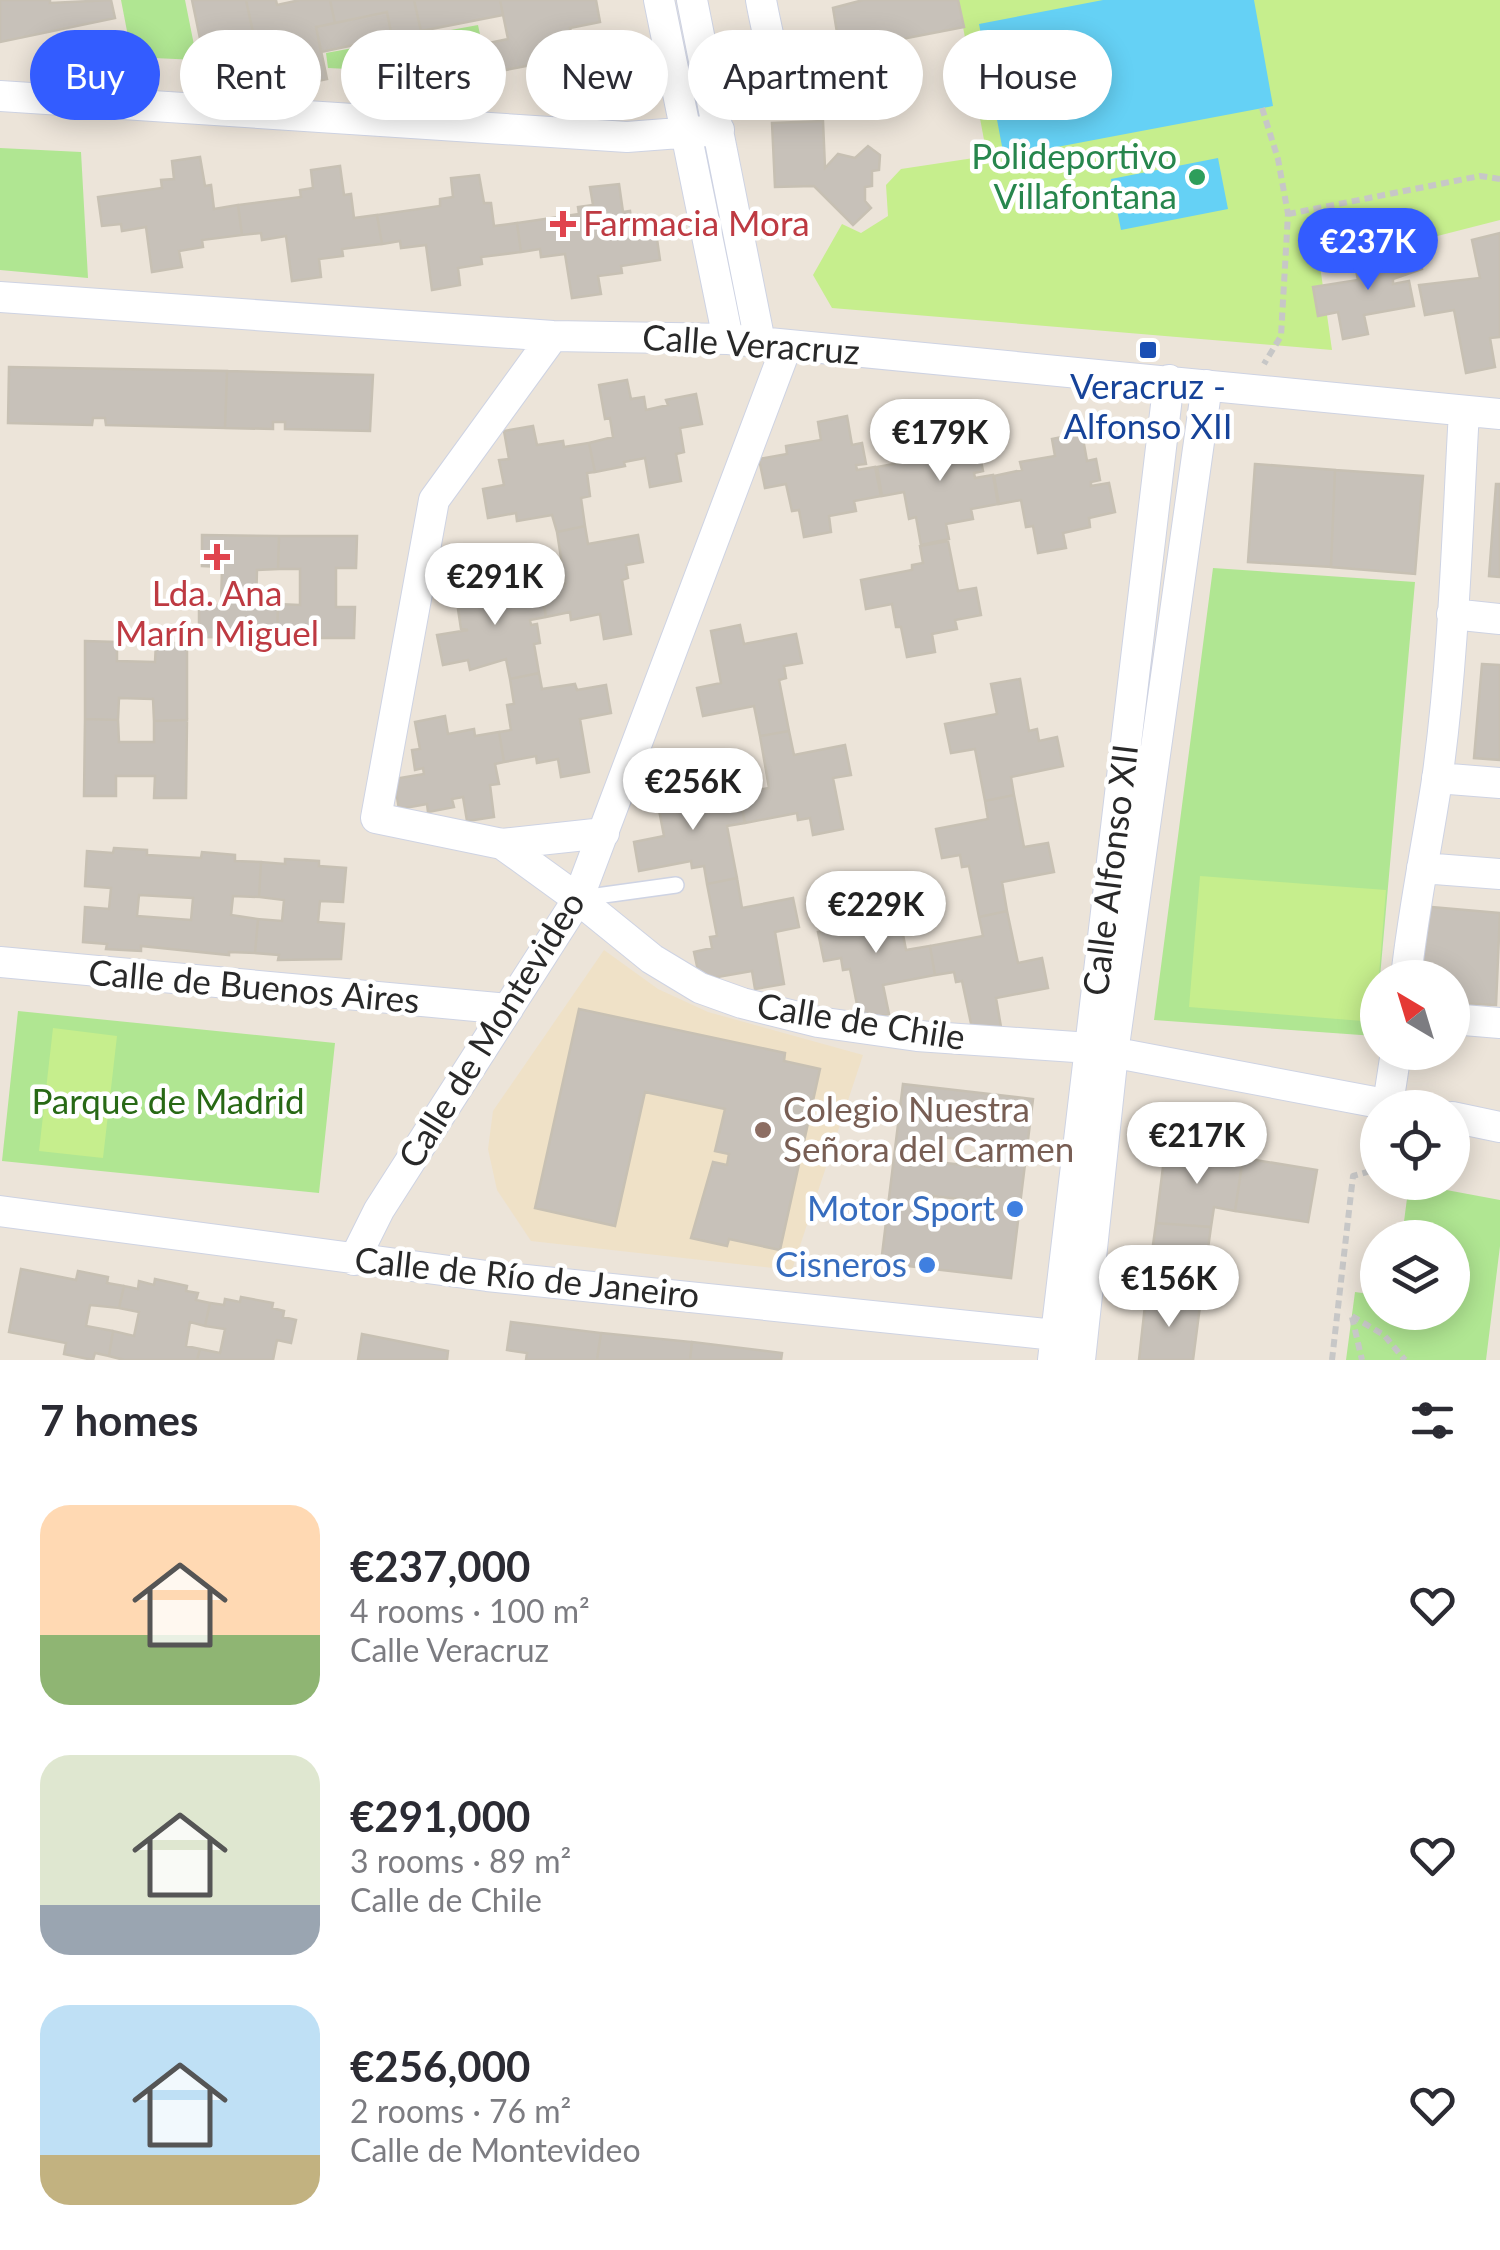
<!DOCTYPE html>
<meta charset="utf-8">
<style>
body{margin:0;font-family:Lato,sans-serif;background:#f2f2f3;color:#2b2b33;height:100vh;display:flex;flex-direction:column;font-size:38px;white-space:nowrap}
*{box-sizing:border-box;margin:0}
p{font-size:32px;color:#7c7c81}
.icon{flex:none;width:55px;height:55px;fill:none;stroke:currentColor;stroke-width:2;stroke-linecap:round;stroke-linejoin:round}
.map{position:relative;height:1360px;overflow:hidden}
.sheet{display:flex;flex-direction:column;background:#fff;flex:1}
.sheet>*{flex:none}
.guide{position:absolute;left:30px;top:30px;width:1440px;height:90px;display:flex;gap:20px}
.needle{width:65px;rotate:322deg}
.fabs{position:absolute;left:1360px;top:960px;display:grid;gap:20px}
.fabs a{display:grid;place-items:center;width:110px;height:110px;border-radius:50%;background:#fff;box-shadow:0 5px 25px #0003;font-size:50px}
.price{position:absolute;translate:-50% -85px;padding:0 22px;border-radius:35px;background:#fff;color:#222;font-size:32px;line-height:65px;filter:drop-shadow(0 2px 5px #0008)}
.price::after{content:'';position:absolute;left:50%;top:60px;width:30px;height:22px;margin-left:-15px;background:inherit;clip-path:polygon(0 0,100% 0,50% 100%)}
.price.active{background:#335cff;color:#fff}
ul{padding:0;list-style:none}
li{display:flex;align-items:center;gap:30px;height:250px;padding:0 40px}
li span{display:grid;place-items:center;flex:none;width:280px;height:200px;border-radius:30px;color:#555}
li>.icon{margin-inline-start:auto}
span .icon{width:120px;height:120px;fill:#fffc;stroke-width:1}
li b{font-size:42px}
h2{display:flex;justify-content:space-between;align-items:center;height:120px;padding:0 40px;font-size:42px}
.pill{padding:0 35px;border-radius:45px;background:#fff;box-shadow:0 5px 25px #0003;font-size:35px;line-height:90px}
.pill.active{background:#335cff;color:#fff}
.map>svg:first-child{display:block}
</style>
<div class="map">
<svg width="1500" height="1360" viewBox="0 0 1500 1360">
<rect width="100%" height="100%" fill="#ece4d9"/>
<!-- education -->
<path fill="#efe1c7" d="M 604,950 L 658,989 L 708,1012 L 863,1055 L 792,1270 L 531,1241 L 497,1190 L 488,1149 L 493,1111 Z"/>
<!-- green -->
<path fill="#b0e692" d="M 121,0 L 185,0 L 197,60 L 132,57 Z
M 478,25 L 489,76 L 328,68 L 326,53 Z
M 0,148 L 81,152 L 88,278 L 0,270 Z
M 1213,568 L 1415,582 L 1380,977 L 1378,978 L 1375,1036 L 1154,1020 Z
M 18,1011 L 335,1043 L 319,1193 L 2,1161 Z
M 1409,1183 L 1500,1200 L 1500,1246 L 1486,1360 L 1346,1360 L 1355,1292 L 1377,1295 L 1378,1312 L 1452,1312 L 1452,1238 L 1402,1237 Z"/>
<!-- pitch -->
<path fill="#c6ee8d" d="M 958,0 L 1500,0 L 1500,220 L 1320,266 L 1332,350 L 832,308 L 813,275 L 842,224 L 861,233 L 888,216 L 886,185 L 901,169 L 987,156 Z
M 1200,876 L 1386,890 L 1375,1022 L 1189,1007 Z
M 53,1028 L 117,1036 L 103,1158 L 39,1151 Z"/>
<!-- water -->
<path fill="#65d1f5" d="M 1103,0 L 1254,0 L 1273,106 L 1004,157 L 979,24 Z
M 1218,158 L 1228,209 L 1121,230 L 1111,179 Z"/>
<!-- building -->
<path fill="#c7c1b9" stroke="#c7c0b3" stroke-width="2.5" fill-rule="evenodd" d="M 0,0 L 50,0 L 50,3 L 111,0 L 115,18 L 0,42 Z
M 192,0 L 246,0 L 254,37 L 224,43 L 230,72 L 208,77 Z
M 246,0 L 276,0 L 277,5 L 300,0 L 330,0 L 335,23 L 316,27 L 327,79 L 298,85 L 294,67 L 283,69 L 281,61 L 230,72 L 224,43 L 254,37 Z
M 330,0 L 414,0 L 421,31 L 392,37 L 387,12 L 335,23 Z
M 414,0 L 500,0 L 503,15 L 421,31 Z
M 500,0 L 596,0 L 600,22 L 570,28 L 581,80 L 552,86 L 547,62 L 495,72 L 489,43 L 508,39 Z
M 863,0 L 958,0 L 964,27 L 840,51 L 833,8 Z
M 387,12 L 392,37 L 321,52 L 316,27 Z
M 823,121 L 825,168 L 838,154 L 855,158 L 868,146 L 880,155 L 879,170 L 872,171 L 872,186 L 865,187 L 865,201 L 871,208 L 853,225 L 814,186 L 775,187 L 772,123 Z
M 200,157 L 205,186 L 211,185 L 214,209 L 238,205 L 242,235 L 202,240 L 203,247 L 179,251 L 182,267 L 152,272 L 146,227 L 122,231 L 121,224 L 102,226 L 98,197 L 162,188 L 161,180 L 174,179 L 172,161 Z
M 340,166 L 344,195 L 351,194 L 354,218 L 377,215 L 382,244 L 342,249 L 343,256 L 319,259 L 321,277 L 292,281 L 286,236 L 262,240 L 261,233 L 242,235 L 238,205 L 301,197 L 300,190 L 313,188 L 311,170 Z
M 479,175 L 484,203 L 491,203 L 494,226 L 517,223 L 521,252 L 481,257 L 482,264 L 458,268 L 460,285 L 432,290 L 426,245 L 401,248 L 400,241 L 382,244 L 377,215 L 440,206 L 440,199 L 453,197 L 451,178 Z
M 619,184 L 623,212 L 630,211 L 633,235 L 656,232 L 660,260 L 621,266 L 622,273 L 598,276 L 601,294 L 572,298 L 565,254 L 541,257 L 540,249 L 521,252 L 517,223 L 579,214 L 578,207 L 593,205 L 590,187 Z
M 1500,233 L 1500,337 L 1490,338 L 1495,367 L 1466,373 L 1454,310 L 1425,315 L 1419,285 L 1480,278 L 1472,240 Z
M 1419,253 L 1422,269 L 1393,279 L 1393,284 L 1409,281 L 1414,306 L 1364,315 L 1368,334 L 1343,339 L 1338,312 L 1318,316 L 1313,287 L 1358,280 L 1355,265 Z
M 9,367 L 227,371 L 225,428 L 106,425 L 105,418 L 93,418 L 92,425 L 8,423 Z
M 227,371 L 373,375 L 370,431 L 285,429 L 285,422 L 273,422 L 273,429 L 225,428 Z
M 627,380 L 631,399 L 644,397 L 646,410 L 668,405 L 666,400 L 696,394 L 702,424 L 680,428 L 684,452 L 676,454 L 681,481 L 650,487 L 645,458 L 624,462 L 625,466 L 595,472 L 589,443 L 613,437 L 610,418 L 605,419 L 599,385 Z
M 847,416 L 852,445 L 862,443 L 866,464 L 856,465 L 857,470 L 875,467 L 881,496 L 854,501 L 856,511 L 829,516 L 831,532 L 804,537 L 799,510 L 792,511 L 786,484 L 765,488 L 759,459 L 787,454 L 786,446 L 821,440 L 818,422 Z
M 964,425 L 970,452 L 979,451 L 983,471 L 974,473 L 975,478 L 993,475 L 998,504 L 971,509 L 973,519 L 946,524 L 949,539 L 921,545 L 916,517 L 909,519 L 904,492 L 882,496 L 877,467 L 905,462 L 903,454 L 938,447 L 935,430 Z
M 533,426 L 537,445 L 563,441 L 564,447 L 589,443 L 595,472 L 587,473 L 590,496 L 581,498 L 585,526 L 557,532 L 552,515 L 517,521 L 516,513 L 488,518 L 483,489 L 504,485 L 499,460 L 509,459 L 504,431 Z
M 1082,433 L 1087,461 L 1096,459 L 1100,480 L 1091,482 L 1091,486 L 1109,483 L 1115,512 L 1089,518 L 1090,527 L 1063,533 L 1066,548 L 1038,553 L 1033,526 L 1026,527 L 1021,500 L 999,504 L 994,476 L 1022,470 L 1020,462 L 1055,456 L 1052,439 Z
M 1255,464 L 1335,470 L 1331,567 L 1248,562 Z
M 1335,470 L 1423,476 L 1415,574 L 1331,567 Z
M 1496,484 L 1500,484 L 1500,577 L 1489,576 Z
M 585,526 L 588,544 L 638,535 L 643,562 L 626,565 L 628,578 L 622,580 L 631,634 L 604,639 L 600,614 L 571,620 L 570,612 L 546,617 L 541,588 L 565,584 L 557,532 Z
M 202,535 L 279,536 L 278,569 L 257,570 L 256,605 L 278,604 L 277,638 L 199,637 L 199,605 L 221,605 L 222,567 L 202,566 Z
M 279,536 L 357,536 L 356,568 L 336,568 L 336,607 L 355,607 L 354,638 L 277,638 L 278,604 L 300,605 L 300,569 L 278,569 Z
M 948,541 L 958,591 L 976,588 L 981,615 L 955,620 L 957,629 L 932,634 L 935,652 L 907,657 L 901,627 L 896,627 L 892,604 L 866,609 L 861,580 L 912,570 L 912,565 L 923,563 L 920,546 Z
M 487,571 L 491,598 L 541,588 L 546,617 L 530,620 L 531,625 L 537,624 L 540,643 L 534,644 L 539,673 L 510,679 L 506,659 L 470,670 L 468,660 L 443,665 L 437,635 L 468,630 L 461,629 L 458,609 L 463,607 L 458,577 Z
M 740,625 L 744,644 L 796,634 L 802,663 L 784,666 L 786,678 L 779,680 L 789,731 L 760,736 L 754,706 L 703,716 L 697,688 L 721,683 L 711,631 Z
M 85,641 L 117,642 L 117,661 L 155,662 L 156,643 L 187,643 L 187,720 L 154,721 L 153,699 L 119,698 L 118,720 L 85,719 Z
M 1482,664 L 1500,665 L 1500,760 L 1474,758 Z
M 539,673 L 542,689 L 575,684 L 577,690 L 606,685 L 611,713 L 580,719 L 589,772 L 561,777 L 558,759 L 537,763 L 536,756 L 504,762 L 499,732 L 511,730 L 507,705 L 514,704 L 510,679 Z
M 1020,679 L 1029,731 L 1037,729 L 1039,741 L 1057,737 L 1063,766 L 1011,777 L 1014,795 L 985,801 L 975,749 L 951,753 L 945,724 L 997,714 L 991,684 Z
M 445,716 L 448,734 L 474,729 L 475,736 L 499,732 L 504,762 L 495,764 L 499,784 L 490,785 L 494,817 L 467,821 L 463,797 L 452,799 L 454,807 L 428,812 L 427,804 L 399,809 L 394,779 L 424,774 L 423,768 L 415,770 L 412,750 L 420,749 L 415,722 Z
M 85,719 L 118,720 L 119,742 L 154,742 L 154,721 L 187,720 L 186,798 L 154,798 L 155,776 L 116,776 L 116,796 L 84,796 Z
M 789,731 L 794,755 L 845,745 L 851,775 L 833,778 L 843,829 L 813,835 L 810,818 L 798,820 L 797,813 L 745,823 L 739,793 L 769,788 L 760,736 Z
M 682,779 L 688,803 L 739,793 L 745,823 L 727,826 L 737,878 L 707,884 L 704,866 L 692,868 L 691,861 L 639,871 L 634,842 L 664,836 L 654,784 Z
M 1014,795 L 1024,847 L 1048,843 L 1054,872 L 1002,882 L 1007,911 L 979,917 L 969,866 L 962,867 L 960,855 L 942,858 L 936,829 L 988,819 L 985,801 Z
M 114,848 L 147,850 L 147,855 L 201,858 L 202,852 L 235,855 L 235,861 L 261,862 L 259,897 L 233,896 L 231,915 L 258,919 L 255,953 L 229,952 L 229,955 L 141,946 L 141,951 L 106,949 L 107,944 L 83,942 L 85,907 L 109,909 L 111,888 L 85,886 L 87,851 L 113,853 ZM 139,895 L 193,898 L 191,920 L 137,916 Z
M 285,859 L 319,861 L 319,866 L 346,868 L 343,902 L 320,901 L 318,922 L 344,924 L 341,959 L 278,960 L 279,955 L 255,953 L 258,919 L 282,921 L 284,900 L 259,897 L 261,862 L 285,864 Z
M 737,878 L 742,908 L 793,898 L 799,927 L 775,932 L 784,984 L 755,989 L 752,971 L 700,980 L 694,952 L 712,948 L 710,937 L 717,936 L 707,884 Z
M 896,898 L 906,950 L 930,946 L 935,975 L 883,985 L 889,1014 L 860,1020 L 850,969 L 843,970 L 841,958 L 824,961 L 818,932 L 870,922 L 867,903 Z
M 1420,906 L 1500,913 L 1496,1005 L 1452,1003 L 1452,978 L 1414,978 Z
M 1007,911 L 1018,963 L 1042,958 L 1048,988 L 996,998 L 1001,1027 L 973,1033 L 962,981 L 956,982 L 954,972 L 935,975 L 930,946 L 983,936 L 979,917 Z
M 579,1009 L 785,1053 L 784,1061 L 820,1069 L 780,1250 L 729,1239 L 727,1246 L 691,1238 L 713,1162 L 727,1165 L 729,1154 L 715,1151 L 725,1109 L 645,1092 L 615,1226 L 535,1208 Z
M 903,1084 L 1033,1099 L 1011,1278 L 881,1263 ZM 940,1137 L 984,1142 L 981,1167 L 937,1162 ZM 933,1196 L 978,1201 L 975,1224 L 930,1219 Z
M 1188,1148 L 1243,1158 L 1235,1211 L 1214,1207 L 1211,1227 L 1156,1223 L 1164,1159 L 1178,1149 Z
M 1243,1158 L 1317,1170 L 1308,1222 L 1235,1211 Z
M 1156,1223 L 1211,1227 L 1200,1306 L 1146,1296 Z
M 21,1269 L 76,1280 L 78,1271 L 108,1277 L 107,1283 L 124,1286 L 119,1308 L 90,1305 L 86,1326 L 113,1331 L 109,1356 L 95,1353 L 93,1360 L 64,1354 L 66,1343 L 9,1332 Z
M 155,1279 L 187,1286 L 186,1291 L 198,1293 L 196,1300 L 210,1303 L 205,1326 L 190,1322 L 186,1346 L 200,1349 L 197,1360 L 124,1360 L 109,1356 L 113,1331 L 134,1336 L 139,1312 L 119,1308 L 124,1286 L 138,1289 L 139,1281 L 154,1285 Z
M 1146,1296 L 1200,1306 L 1193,1360 L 1139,1360 Z
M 241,1297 L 273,1303 L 272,1308 L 284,1311 L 283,1317 L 296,1320 L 291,1343 L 277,1340 L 273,1360 L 197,1360 L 200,1349 L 220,1353 L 225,1329 L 205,1326 L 210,1303 L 224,1305 L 225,1299 L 240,1302 Z
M 511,1322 L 601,1333 L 597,1360 L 526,1360 L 527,1353 L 507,1350 Z
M 601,1333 L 692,1342 L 690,1360 L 597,1360 Z
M 362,1334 L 448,1351 L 447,1360 L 358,1360 Z
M 692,1342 L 782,1353 L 781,1360 L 690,1360 Z"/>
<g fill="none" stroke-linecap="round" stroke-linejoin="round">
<!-- service casing -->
<g stroke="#ced3e3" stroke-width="18">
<path id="service" d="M 582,898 L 676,885"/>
</g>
<!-- minor casing -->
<g stroke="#ced3e3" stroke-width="32">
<path id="minor" d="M 659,0 L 728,339
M 692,0 L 760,342
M 0,96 L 627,137 L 719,130
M 713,102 C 792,83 773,68 761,0
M 0,297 L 553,336 L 728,339 L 1500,414
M 553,336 L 434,500 L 376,818 L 502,844 L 578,899 L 652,959 L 700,988 L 742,1003 L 818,1022 L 917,1036 L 1090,1048 L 1406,1108
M 1452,614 L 1500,619
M 1437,778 L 1500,783
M 502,844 L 604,833
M 1422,868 L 1500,874
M 0,962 L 508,1009
M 1406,978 C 1413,911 1427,846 1437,780 C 1454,658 1457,534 1464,411
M 1452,1019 L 1500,1023
M 1388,1104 L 1396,1052
M 1452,1117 L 1500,1127
M 0,1211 L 487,1276 L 1055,1335
M 354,1260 L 379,1210 L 578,899 L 787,345
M 1053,1360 L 1169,380
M 1080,1360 L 1113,1053 L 1207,385"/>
</g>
<!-- path -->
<path stroke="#c7c7c7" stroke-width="6" stroke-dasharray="8 5" stroke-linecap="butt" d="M 1262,108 L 1278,159 L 1288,214 L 1281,336 L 1264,364
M 1288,214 L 1480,176 L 1500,179
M 1352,1316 L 1384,1335 L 1405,1360
M 1352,1317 L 1362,1360
M 1332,1360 L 1353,1176 L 1378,1169"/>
<!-- service -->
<use href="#service" stroke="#fff" stroke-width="15"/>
<!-- minor -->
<use href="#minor" stroke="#fff" stroke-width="30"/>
</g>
<!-- markers -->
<circle fill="#2e9e5b" stroke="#fff" stroke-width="4" cx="1197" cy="177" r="10"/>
<g fill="#e0444e" stroke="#fff" stroke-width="4">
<path d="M558 209h10v10h10v10h-10v10h-10v-10h-10v-10h10z"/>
<path d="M212 542h10v10h10v10h-10v10h-10v-10h-10v-10h10z"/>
</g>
<rect fill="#1a4fb4" stroke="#fff" stroke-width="4" x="1138" y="340" width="20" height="20" rx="5"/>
<circle fill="#8d6e63" stroke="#fff" stroke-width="4" cx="763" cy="1130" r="10"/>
<g fill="#3f7fe0" stroke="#fff" stroke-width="4">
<circle cx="1015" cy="1209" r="10"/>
<circle cx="927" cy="1265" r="10"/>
</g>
<g text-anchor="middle" stroke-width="9" stroke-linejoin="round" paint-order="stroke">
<!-- leisure labels -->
<g font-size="35" fill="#27864d" stroke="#fff" text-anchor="end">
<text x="1177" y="169">Polideportivo<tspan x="1177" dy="40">Villafontana</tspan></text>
</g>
<!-- health labels -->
<g font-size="35" fill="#be3a42" stroke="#fff" text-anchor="start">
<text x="583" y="236">Farmacia Mora</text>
<text x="217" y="606" text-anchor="middle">Lda. Ana<tspan x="217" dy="40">Marín Miguel</tspan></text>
</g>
<!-- street labels -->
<g font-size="35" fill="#292929" stroke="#fff">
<text transform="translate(751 345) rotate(4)" y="12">Calle Veracruz</text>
<text transform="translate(1111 870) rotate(-83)" y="12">Calle Alfonso XII</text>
<text transform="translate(254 987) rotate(5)" y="12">Calle de Buenos Aires</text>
<text transform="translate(861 1022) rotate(9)" y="12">Calle de Chile</text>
<text transform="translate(492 1030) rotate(-58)" y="12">Calle de Montevideo</text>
<text transform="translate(527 1278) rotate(6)" y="12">Calle de Río de Janeiro</text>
</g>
<!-- transit labels -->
<g font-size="35" fill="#164399" stroke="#fff">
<text x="1148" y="399">Veracruz -<tspan x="1148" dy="40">Alfonso XII</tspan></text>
</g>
<!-- park labels -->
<g font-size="35" fill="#286915" stroke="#fff">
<text x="168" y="1114">Parque de Madrid</text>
</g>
<!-- education labels -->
<g font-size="35" fill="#785e54" stroke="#fff" text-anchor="start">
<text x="783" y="1122">Colegio Nuestra<tspan x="783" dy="40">Señora del Carmen</tspan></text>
</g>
<!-- shop labels -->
<g font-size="35" fill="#366cbe" stroke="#fff" text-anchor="end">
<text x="995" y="1221">Motor Sport</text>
<text x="907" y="1277">Cisneros</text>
</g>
</g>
</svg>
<div class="fabs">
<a><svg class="needle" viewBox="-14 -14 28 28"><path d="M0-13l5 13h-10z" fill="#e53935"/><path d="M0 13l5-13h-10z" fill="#7c7c81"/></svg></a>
<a><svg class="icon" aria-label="locate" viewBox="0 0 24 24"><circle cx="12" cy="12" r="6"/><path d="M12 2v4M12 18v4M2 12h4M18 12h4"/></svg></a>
<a><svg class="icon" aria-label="layers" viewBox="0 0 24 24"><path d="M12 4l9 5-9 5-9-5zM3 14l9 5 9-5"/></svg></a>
</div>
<b class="price active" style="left:1368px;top:293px">€237K</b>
<b class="price" style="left:940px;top:484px">€179K</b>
<b class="price" style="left:495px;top:628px">€291K</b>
<b class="price" style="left:693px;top:833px">€256K</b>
<b class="price" style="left:876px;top:956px">€229K</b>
<b class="price" style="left:1197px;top:1187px">€217K</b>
<b class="price" style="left:1169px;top:1330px">€156K</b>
<div class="guide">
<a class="pill active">Buy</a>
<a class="pill">Rent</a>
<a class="pill">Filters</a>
<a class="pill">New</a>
<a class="pill">Apartment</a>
<a class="pill">House</a>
</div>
</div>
<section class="sheet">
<h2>7 homes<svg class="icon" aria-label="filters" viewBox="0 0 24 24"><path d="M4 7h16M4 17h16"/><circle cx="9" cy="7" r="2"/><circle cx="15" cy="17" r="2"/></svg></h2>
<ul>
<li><span style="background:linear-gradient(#ffd9b3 65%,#8fb573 0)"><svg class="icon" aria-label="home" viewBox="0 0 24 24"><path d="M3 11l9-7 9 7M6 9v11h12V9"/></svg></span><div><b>€237,000</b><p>4 rooms · 100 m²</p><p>Calle Veracruz</p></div><svg class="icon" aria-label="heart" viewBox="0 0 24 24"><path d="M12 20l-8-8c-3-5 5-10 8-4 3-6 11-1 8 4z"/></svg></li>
<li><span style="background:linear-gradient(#dfe7d0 75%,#9aa5b1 0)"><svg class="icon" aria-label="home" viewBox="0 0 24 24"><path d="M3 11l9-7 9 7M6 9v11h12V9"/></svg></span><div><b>€291,000</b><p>3 rooms · 89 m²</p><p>Calle de Chile</p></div><svg class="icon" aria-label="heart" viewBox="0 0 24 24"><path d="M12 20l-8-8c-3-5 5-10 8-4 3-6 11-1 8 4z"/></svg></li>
<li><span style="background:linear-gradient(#bfe0f5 75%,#c2b280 0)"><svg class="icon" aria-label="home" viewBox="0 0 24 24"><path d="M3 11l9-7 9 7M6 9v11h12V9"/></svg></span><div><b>€256,000</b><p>2 rooms · 76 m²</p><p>Calle de Montevideo</p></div><svg class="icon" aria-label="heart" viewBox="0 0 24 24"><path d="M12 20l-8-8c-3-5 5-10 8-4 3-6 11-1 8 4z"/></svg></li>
</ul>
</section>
